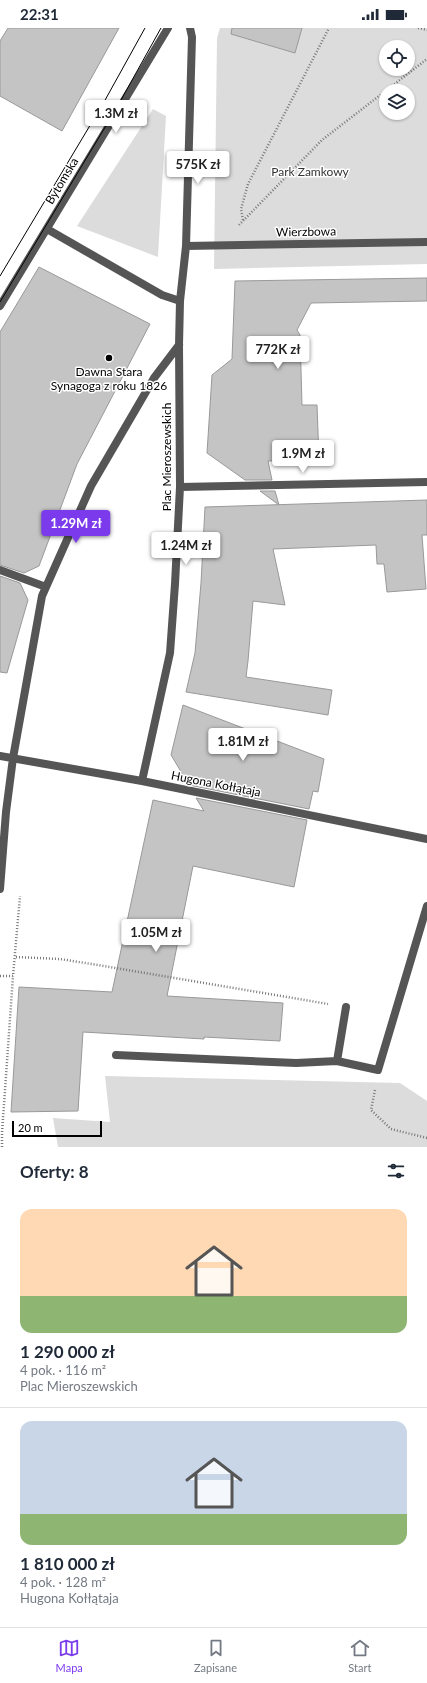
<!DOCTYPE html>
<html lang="pl">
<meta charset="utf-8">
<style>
body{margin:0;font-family:Lato,sans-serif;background:#f6f6f7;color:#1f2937;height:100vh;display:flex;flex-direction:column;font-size:15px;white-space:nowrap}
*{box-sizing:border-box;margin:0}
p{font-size:13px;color:#747a83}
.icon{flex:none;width:22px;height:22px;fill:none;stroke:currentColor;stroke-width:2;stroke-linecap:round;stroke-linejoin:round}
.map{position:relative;height:1119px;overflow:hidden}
.drawer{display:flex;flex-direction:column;background:#fff;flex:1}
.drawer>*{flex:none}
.tools{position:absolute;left:379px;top:12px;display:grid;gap:8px}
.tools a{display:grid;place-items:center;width:36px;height:36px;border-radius:50%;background:#fff;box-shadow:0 1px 3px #0004;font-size:20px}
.scale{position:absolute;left:12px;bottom:10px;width:90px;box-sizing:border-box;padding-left:4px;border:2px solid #000;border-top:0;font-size:11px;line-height:14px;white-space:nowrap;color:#000;-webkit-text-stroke:3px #fff;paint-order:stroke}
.price{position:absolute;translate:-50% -34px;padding:0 9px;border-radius:4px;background:#fff;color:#222;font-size:13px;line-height:26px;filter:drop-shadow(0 1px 2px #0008)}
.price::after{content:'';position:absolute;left:50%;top:24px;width:12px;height:9px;margin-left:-6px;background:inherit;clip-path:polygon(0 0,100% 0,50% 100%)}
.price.active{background:#7c3aed;color:#fff}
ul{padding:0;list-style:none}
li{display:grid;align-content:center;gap:8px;height:212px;padding:0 20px}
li+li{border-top:1px solid #e0e1e3}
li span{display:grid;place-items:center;height:124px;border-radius:12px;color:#555}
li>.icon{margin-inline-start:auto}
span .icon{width:72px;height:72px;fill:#fffc;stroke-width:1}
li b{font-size:17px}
h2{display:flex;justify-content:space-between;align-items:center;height:48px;padding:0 20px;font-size:17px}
.status{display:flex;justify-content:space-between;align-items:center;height:28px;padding:0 20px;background:#fff;direction:ltr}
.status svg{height:11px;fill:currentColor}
.tab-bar{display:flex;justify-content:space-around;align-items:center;height:56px;border-top:1px solid #e0e1e3;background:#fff;font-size:11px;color:#747a83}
.tab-bar a{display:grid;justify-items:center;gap:2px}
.tab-bar .active{color:#7c3aed}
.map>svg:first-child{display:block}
</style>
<div class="status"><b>22:31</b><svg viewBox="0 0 49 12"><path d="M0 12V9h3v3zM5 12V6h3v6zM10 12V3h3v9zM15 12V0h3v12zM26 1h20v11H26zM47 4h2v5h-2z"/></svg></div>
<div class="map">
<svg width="427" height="1119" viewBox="0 0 427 1119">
<rect width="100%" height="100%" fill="#fff"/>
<!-- green -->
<path fill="#dcdcdc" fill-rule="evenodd" d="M 220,0 L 427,0 L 427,236 L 214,241 L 217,10 ZM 386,19 L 408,19 L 408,41 L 386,41 ZM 386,63 L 408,63 L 408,85 L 386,85 Z
M 153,81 L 166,88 L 158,229 L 77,198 Z
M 105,1048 L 400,1055 L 427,1073 L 427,1119 L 58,1119 L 53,1090 L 110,1094 Z"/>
<!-- building -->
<path fill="#c4c4c4" stroke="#999" d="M 8,0 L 119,0 L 62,103 L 0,68 L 0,13 Z
M 232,0 L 302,0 L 295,25 L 231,6 Z
M 39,239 L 150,296 L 77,436 L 39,538 L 24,545 L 0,537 L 0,304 Z
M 427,250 L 427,273 L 311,275 L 297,302 L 300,307 L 302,377 L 317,377 L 319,431 L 268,433 L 272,452 L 245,452 L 207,425 L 212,347 L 232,331 L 235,253 Z
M 260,463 L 275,463 L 279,477 Z
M 427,472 L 427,507 L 422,507 L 426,561 L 387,564 L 384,536 L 377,536 L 376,517 L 273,521 L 285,577 L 253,573 L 248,633 L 246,649 L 332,662 L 328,687 L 186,664 L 195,625 L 201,555 L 205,479 Z
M 0,548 L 20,555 L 28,572 L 7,645 L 0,644 Z
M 183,677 L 324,731 L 318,764 L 313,763 L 309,781 L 189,757 L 171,727 Z
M 196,770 L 307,792 L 294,859 L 193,838 L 167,968 L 283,975 L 280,1013 L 204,1009 L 204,1011 L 83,1004 L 78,1083 L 11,1084 L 19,959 L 112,964 L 153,772 L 204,783 Z"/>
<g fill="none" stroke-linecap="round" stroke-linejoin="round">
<!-- path -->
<path stroke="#777" stroke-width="2.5" stroke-dasharray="1 2" stroke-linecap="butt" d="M 418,0 L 427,2
M 243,192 L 241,181 L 248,156 L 329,0
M 239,197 L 322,112 L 427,31
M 16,929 L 60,931 L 98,937 L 328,976
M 0,948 L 13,948 L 20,868
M 375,1062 L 371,1082 L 391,1101 L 427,1110
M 2,1119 L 2,1105 L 13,948"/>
<!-- service -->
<path stroke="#555" stroke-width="8" d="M 47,201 L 162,267 L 180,273
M 346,979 L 337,1033 L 378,1042 L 427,878
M 116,1027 L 296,1035 L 337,1033"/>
<!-- minor -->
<path stroke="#555" stroke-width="8" d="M 186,218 L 427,214
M 0,278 L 168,0
M 180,459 L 427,454
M 0,542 L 46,559
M 0,728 L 142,753 L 427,811
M 142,753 L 170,625 L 175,556 L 180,459 L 179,317 L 180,273 L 186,218 L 192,9 L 190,0
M 0,861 L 6,784 L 13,730 L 42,568 L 91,458 L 154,350 L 179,317"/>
<!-- tram -->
<path stroke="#000" stroke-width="1" d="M 0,248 L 104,74 L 145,0
M 0,274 L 116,81 L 161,0"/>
</g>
<!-- markers -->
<circle fill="#000" stroke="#fff" stroke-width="1.5" cx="109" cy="330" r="4"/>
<g text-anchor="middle" stroke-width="3" stroke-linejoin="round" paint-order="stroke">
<!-- park labels -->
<g font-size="12" fill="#333" stroke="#fff">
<text x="310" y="148">Park Zamkowy</text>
</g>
<!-- street labels -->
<g font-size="12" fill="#000" stroke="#fff">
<text transform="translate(62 153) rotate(-59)" y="4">Bytomska</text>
<text transform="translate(306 204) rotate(-1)" y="4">Wierzbowa</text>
<text transform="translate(167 429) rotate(-90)" y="4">Plac Mieroszewskich</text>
<text transform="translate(216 756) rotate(11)" y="4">Hugona Kołłątaja</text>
</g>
<!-- poi labels -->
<g font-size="12" fill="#000" stroke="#fff">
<text x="109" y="348">Dawna Stara<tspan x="109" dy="14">Synagoga z roku 1826</tspan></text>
</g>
</g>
</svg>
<div class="tools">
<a><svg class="icon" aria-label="locate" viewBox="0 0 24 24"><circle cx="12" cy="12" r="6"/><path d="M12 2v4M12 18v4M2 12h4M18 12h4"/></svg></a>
<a><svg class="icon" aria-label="layers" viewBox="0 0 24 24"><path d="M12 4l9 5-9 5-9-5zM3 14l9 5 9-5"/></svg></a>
</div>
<div class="scale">20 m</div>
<b class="price" style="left:116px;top:106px">1.3M zł</b>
<b class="price" style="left:198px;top:157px">575K zł</b>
<b class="price" style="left:278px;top:342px">772K zł</b>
<b class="price" style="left:303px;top:446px">1.9M zł</b>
<b class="price active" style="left:76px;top:516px">1.29M zł</b>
<b class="price" style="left:186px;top:538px">1.24M zł</b>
<b class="price" style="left:243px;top:734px">1.81M zł</b>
<b class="price" style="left:156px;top:925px">1.05M zł</b>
</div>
<section class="drawer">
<h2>Oferty: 8<svg class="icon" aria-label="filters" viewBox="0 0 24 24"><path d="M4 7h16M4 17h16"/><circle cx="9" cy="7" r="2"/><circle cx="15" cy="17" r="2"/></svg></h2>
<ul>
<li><span style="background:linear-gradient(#ffd9b3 70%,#8fb573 0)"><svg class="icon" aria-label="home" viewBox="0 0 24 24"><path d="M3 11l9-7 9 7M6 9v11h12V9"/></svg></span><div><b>1 290 000 zł</b><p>4 pok. · 116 m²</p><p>Plac Mieroszewskich</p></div></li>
<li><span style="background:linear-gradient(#c9d6e8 75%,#8fb573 0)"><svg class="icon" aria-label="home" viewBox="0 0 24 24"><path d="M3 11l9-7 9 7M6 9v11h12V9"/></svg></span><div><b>1 810 000 zł</b><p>4 pok. · 128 m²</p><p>Hugona Kołłątaja</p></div></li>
</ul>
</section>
<nav class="tab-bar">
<a class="active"><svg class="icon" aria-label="map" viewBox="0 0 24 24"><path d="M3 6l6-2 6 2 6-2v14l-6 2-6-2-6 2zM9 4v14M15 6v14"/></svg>Mapa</a>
<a><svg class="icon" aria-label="saved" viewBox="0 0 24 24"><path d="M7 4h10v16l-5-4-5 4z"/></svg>Zapisane</a>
<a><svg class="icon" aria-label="home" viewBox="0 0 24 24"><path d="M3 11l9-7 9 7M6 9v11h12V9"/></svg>Start</a>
</nav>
